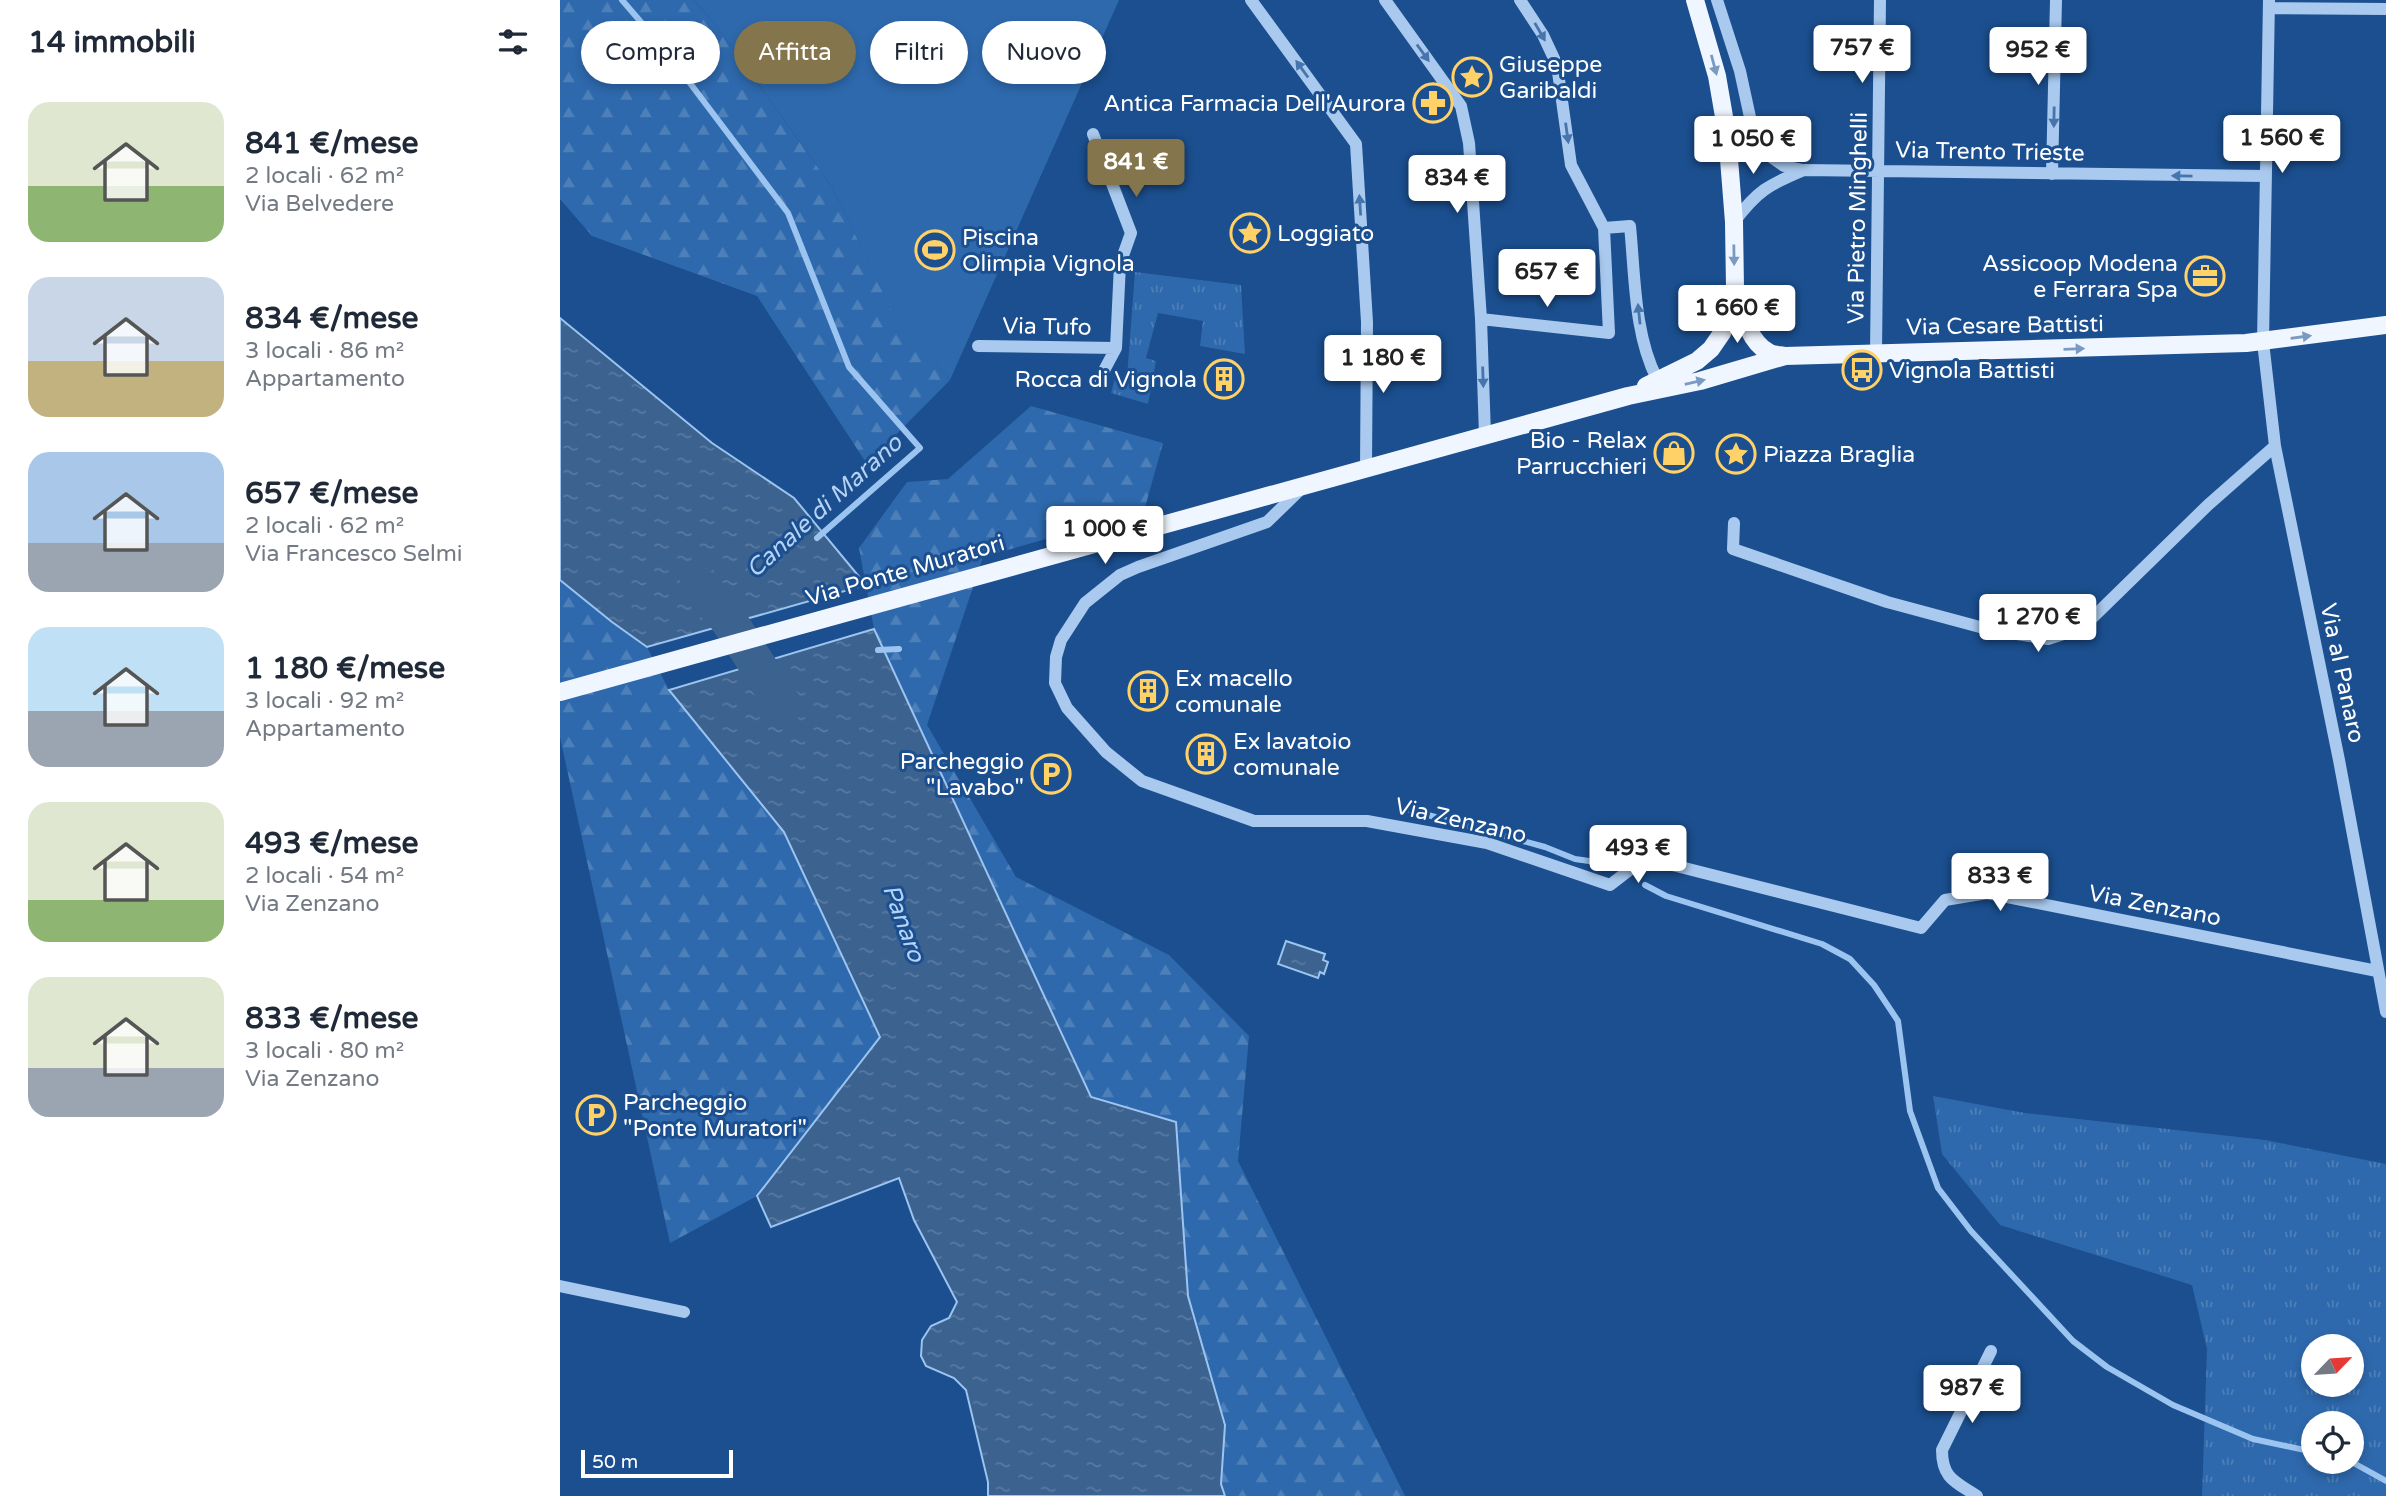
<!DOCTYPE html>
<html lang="it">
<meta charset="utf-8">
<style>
body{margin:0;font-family:"Varela Round",sans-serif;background:#f2f2f3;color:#1f2937;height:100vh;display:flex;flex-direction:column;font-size:26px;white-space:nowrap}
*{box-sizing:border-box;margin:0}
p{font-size:23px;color:#747a83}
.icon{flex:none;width:38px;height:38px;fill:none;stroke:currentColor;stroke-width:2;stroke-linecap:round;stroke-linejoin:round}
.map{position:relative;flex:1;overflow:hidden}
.drawer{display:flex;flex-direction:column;background:#fff;width:560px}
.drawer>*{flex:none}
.banner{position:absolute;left:21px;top:21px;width:665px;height:63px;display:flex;gap:14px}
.needle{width:46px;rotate:65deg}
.controls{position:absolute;left:1741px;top:1334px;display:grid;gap:14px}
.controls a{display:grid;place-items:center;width:63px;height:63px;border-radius:50%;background:#fff;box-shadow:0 4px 10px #0003;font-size:35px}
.scale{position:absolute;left:21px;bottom:18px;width:152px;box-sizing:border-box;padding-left:7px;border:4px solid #fff;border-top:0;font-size:19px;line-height:24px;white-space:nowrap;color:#fff;-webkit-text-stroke:5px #1b4f8f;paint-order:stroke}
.price{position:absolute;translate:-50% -60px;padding:0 16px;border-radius:7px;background:#fff;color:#222;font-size:23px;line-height:46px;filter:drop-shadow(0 2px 4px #0008)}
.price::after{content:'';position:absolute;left:50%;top:42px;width:21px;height:16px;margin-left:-10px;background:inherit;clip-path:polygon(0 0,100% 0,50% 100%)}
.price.on{background:#84754c;color:#fff}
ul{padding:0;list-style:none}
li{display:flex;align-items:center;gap:21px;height:175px;padding:0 28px}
li span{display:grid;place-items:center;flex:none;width:196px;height:140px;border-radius:21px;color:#555}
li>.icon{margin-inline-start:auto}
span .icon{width:84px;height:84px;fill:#fffc;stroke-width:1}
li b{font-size:30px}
h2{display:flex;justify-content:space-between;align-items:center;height:84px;padding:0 28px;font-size:30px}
.chip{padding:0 24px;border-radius:32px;background:#fff;box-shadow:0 4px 10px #0003;font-size:24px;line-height:63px}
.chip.on{background:#84754c;color:#fff}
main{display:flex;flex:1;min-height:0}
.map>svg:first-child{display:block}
</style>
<main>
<section class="drawer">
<h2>14 immobili<svg class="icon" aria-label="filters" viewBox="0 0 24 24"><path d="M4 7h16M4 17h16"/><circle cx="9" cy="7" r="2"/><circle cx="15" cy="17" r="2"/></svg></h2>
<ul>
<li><span style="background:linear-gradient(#dfe7d0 60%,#8fb573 0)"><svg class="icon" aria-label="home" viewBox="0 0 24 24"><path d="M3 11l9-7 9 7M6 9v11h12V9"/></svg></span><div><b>841 €/mese</b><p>2 locali · 62 m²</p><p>Via Belvedere</p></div></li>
<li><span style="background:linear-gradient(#c9d6e8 60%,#c2b280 0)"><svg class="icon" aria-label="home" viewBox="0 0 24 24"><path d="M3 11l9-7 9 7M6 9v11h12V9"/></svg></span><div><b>834 €/mese</b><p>3 locali · 86 m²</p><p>Appartamento</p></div></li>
<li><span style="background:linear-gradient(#a9c7e8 65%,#9aa5b1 0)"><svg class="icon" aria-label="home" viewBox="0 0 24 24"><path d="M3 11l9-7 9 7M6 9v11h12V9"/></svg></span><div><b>657 €/mese</b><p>2 locali · 62 m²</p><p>Via Francesco Selmi</p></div></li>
<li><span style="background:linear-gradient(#bfe0f5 60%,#9aa5b1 0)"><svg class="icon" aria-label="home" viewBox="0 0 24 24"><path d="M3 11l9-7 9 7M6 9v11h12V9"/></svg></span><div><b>1 180 €/mese</b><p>3 locali · 92 m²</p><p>Appartamento</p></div></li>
<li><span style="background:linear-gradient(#dfe7d0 70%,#8fb573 0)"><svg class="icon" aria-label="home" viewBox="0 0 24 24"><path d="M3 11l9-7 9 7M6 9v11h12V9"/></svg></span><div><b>493 €/mese</b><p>2 locali · 54 m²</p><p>Via Zenzano</p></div></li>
<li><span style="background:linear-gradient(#dfe7d0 65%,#9aa5b1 0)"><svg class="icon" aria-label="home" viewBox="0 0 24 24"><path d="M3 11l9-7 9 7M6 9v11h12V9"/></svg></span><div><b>833 €/mese</b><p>3 locali · 80 m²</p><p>Via Zenzano</p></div></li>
</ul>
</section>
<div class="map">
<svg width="1826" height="1496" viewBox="0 0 1826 1496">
<defs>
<pattern id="grass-tufts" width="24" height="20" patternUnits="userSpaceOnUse" patternTransform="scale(1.75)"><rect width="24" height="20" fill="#2e69ad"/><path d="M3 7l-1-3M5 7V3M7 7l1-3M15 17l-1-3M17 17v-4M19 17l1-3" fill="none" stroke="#4d80b9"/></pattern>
<pattern id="forest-firs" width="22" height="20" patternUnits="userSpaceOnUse" patternTransform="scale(1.75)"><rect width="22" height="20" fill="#2e69ad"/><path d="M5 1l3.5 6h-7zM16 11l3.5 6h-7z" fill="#4d80b9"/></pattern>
<pattern id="water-ripples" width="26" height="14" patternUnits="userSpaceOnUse" patternTransform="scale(1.75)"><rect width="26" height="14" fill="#3c6290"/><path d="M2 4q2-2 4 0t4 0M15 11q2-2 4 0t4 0" fill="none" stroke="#597aa1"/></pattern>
</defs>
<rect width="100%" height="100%" fill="#1b4f8f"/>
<!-- grass -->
<path fill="url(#grass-tufts)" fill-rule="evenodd" d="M 575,272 L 681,285 L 685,354 L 640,346 L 643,321 L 598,313 L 586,358 L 596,361 L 588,404 L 551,393 L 556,375 L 567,377 Z
M 1373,1096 L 1465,1113 L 1705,1140 L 1826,1164 L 1826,1496 L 1642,1496 L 1647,1349 L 1632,1285 L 1440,1225 L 1382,1154 ZM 1754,1346 L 1792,1346 L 1792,1384 L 1754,1384 ZM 1754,1423 L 1792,1423 L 1792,1461 L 1754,1461 Z"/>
<!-- forest -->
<path fill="url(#forest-firs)" d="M 0,0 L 134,0 L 161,32 L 272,187 L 333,312 L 390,380 L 307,464 L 197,296 L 32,236 L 0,199 Z
M 471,406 L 603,443 L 584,511 L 423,557 L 367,725 L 456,877 L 609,955 L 689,1036 L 678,1161 L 845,1496 L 665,1496 L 661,1484 L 665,1425 L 628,1296 L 616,1122 L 531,1097 L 314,629 L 299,548 L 347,482 L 388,479 Z
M 0,580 L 52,622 L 87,647 L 109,690 L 224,832 L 321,1037 L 197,1196 L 110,1243 L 0,737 Z"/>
<!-- pitch -->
<path fill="#2e69ad" d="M 134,0 L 559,0 L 390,380 L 333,313 L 272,187 L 161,32 Z"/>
<!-- water -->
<path fill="url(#water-ripples)" stroke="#9cc4f0" stroke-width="2" d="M 0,318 L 152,443 L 234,498 L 306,585 L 87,647 L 52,622 L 0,580 Z
M 314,629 L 531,1097 L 616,1122 L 628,1296 L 665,1425 L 661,1484 L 665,1496 L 428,1496 L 428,1482 L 406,1390 L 394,1378 L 366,1366 L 361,1356 L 362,1340 L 371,1326 L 389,1318 L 397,1302 L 354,1220 L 339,1178 L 211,1227 L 197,1196 L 320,1037 L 224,832 L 109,690 Z
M 726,941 L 765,954 L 763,960 L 768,962 L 764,974 L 760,972 L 758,978 L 718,964 Z"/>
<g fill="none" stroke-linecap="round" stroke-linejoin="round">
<!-- stream -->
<path stroke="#9cc4f0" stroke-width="6" d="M 62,0 L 105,50 L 228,213 L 289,367 L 360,448 L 257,538
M 318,650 L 339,649
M 846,809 L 985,847 L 1015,859 L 1057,865
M 1085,885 L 1106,896 L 1262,944 L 1290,959 L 1314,985 L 1338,1021 L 1350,1111 L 1378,1188 L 1411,1231 L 1513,1341 L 1547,1367 L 1613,1405 L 1693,1439 L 1754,1452
M 1790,1461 L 1826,1481"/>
<!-- river -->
<path stroke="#3c6290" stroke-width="37" d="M 138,585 L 167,618 L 224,706"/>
<!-- minor -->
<path stroke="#a9c9ee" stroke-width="12" d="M 691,0 L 796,144 L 807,322 L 806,468
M 825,0 L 901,106 L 909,143 L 921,319 L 925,435
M 960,0 L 983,35 L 997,65 L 1011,165 L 1044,228
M 1157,0 L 1180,71 L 1193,131 L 1204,152 L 1224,166 L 1243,170
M 1709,0 L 1703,342 L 1715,446 L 1779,760 L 1826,1012
M 1709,8 L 1826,9
M 533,134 L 571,233 L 560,264 L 556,348 L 540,378
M 1492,174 L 1496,0
M 1174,222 C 1197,191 1208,185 1244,170 L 1705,176
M 921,319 L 1049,333 L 1044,228 L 1070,226 C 1075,276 1074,334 1097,379
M 418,346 L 556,348
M 1316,352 L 1320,0
M 742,488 L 707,522 L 578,567 L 560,575 L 525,603 L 501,640 L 496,657 L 495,683 L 507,708 L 546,752 L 582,781 L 694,821 L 807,821 L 927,843 L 1050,885 L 1085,858 L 1361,928 L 1385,900 L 1427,893 L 1817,971
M 1174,523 L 1173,549 L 1327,602 L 1431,630 L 1488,639 L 1522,628 L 1648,505 L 1715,446
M 0,1286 L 124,1312
M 1417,1496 C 1396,1482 1382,1479 1382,1450 L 1431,1351"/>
<!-- major -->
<path stroke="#f0f6ff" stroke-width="18" d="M 1176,291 C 1182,311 1188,341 1208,352 C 1212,355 1220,355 1225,356
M 1086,386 L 1137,361 L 1151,349 L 1162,333 L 1170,312 L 1175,288 L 1174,222 L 1167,134 L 1157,76 L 1135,0
M 0,692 L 1068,396 L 1140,381 L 1225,356 L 1686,343 L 1826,325"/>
</g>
<!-- one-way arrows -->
<defs><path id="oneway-solid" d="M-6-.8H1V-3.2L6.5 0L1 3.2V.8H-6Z" transform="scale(1.75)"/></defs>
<g fill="#4674ac">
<use href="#oneway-solid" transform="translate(980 32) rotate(60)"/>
<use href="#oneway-solid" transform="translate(863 53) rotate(54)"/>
<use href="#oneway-solid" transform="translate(742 69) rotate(-126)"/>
<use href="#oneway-solid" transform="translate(1494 117) rotate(91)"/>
<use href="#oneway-solid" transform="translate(1007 133) rotate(82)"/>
<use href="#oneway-solid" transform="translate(1622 176) rotate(-179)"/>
<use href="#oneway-solid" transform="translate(800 205) rotate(-94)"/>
<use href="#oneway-solid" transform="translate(1079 314) rotate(-96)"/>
<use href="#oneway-solid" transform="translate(923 377) rotate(88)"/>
</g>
<g fill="#7b9ac1">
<use href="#oneway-solid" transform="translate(1154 65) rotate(75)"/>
<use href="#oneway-solid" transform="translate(1174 255) rotate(89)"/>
<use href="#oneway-solid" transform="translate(1741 337) rotate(-8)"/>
<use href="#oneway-solid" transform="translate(1514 349) rotate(-2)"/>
<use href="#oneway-solid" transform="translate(1135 382) rotate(-13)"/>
</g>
<!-- icons -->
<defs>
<g id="sight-ring" transform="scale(2.0125)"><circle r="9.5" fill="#1b4f8f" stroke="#ffd166" stroke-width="1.5"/><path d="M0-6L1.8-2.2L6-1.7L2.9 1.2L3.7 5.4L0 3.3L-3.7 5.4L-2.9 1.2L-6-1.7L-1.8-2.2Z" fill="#ffd166"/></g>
<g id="pharmacy-ring" transform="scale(2.0125)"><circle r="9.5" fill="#1b4f8f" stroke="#ffd166" stroke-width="1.5"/><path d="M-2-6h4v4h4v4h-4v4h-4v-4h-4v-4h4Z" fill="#ffd166"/></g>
<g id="stadium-ring" transform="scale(2.0125)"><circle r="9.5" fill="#1b4f8f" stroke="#ffd166" stroke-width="1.5"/><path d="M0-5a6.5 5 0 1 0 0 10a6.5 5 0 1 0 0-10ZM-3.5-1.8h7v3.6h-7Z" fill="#ffd166"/></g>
<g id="office-ring" transform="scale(2.0125)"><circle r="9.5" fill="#1b4f8f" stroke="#ffd166" stroke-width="1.5"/><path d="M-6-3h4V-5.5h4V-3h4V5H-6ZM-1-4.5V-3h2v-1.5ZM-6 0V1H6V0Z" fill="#ffd166"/></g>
<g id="bus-ring" transform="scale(2.0125)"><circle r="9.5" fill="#1b4f8f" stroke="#ffd166" stroke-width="1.5"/><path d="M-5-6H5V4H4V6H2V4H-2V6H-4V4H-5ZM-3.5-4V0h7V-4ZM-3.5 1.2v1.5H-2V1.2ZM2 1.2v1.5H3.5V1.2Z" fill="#ffd166"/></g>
<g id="building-ring" transform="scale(2.0125)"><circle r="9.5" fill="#1b4f8f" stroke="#ffd166" stroke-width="1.5"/><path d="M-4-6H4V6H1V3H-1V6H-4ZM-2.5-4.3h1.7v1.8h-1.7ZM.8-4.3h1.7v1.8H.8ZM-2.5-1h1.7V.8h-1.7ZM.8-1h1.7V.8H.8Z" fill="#ffd166"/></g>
<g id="shop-ring" transform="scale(2.0125)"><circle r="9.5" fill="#1b4f8f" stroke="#ffd166" stroke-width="1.5"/><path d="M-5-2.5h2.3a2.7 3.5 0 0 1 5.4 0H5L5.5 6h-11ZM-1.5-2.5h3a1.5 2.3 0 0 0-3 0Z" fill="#ffd166"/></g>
<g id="parking-ring" transform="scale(2.0125)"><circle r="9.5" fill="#1b4f8f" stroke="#ffd166" stroke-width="1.5"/><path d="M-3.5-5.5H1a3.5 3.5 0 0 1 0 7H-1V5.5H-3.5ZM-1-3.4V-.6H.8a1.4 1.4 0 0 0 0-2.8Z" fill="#ffd166"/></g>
</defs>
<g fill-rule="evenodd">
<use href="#sight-ring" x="912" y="77"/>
<use href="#pharmacy-ring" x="873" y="103"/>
<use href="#sight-ring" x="690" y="233"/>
<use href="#stadium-ring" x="375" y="250"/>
<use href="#office-ring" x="1645" y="276"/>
<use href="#bus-ring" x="1302" y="370"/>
<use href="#building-ring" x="664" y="379"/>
<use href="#shop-ring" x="1114" y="453"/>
<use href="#sight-ring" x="1176" y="454"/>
<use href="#building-ring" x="588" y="691"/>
<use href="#building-ring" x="646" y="754"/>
<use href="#parking-ring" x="491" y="774"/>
<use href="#parking-ring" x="36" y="1115"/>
</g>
<g text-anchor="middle" stroke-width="6" stroke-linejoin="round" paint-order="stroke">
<!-- poi labels -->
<g font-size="23" fill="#fff" stroke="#1b4f8f" text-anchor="start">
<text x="939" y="72">Giuseppe<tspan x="939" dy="26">Garibaldi</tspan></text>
<text x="846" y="111" text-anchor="end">Antica Farmacia Dell'Aurora</text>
<text x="717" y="241">Loggiato</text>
<text x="402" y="245">Piscina<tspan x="402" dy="26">Olimpia Vignola</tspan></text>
<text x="1618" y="271" text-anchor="end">Assicoop Modena<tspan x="1618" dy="26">e Ferrara Spa</tspan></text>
<text x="1329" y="378">Vignola Battisti</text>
<text x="637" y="387" text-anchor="end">Rocca di Vignola</text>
<text x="1087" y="448" text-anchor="end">Bio - Relax<tspan x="1087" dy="26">Parrucchieri</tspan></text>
<text x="1203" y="462">Piazza Braglia</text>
<text x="615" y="686">Ex macello<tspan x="615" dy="26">comunale</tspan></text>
<text x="673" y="749">Ex lavatoio<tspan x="673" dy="26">comunale</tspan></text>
<text x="464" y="769" text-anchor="end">Parcheggio<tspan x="464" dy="26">"Lavabo"</tspan></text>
<text x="63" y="1110">Parcheggio<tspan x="63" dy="26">"Ponte Muratori"</tspan></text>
</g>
<!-- street labels -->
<g font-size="23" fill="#fff" stroke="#1b4f8f">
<text transform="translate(1430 151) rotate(1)" y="8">Via Trento Trieste</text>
<text transform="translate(1297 218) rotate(-89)" y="8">Via Pietro Minghelli</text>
<text transform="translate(1445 325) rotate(-1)" y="8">Via Cesare Battisti</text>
<text transform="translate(487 326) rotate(1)" y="8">Via Tufo</text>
<text transform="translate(345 570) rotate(-16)" y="8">Via Ponte Muratori</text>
<text transform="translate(1783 673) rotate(78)" y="8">Via al Panaro</text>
<text transform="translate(901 820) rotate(13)" y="8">Via Zenzano</text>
<text transform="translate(1595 905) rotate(11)" y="8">Via Zenzano</text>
</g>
<!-- water labels -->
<g font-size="24" font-style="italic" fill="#b5d3f5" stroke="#1b4f8f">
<text transform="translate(264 506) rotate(-42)" y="8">Canale di Marano</text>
<text transform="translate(344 923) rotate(70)" y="8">Panaro</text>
</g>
</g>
</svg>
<div class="controls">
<a><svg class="needle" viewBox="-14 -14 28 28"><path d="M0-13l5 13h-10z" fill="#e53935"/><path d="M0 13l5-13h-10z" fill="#747a83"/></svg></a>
<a><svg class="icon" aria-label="locate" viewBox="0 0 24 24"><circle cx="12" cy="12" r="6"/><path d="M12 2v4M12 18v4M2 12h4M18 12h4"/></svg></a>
</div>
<div class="scale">50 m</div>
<b class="price" style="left:1302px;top:85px">757 €</b>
<b class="price" style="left:1478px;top:87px">952 €</b>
<b class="price" style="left:1722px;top:175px">1 560 €</b>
<b class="price" style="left:1193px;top:176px">1 050 €</b>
<b class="price on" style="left:576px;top:199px">841 €</b>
<b class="price" style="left:897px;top:215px">834 €</b>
<b class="price" style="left:987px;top:309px">657 €</b>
<b class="price" style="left:1177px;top:345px">1 660 €</b>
<b class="price" style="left:823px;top:395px">1 180 €</b>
<b class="price" style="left:545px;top:566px">1 000 €</b>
<b class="price" style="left:1478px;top:654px">1 270 €</b>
<b class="price" style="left:1078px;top:885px">493 €</b>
<b class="price" style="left:1440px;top:913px">833 €</b>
<b class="price" style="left:1412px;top:1425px">987 €</b>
<div class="banner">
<a class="chip">Compra</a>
<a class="chip on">Affitta</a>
<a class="chip">Filtri</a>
<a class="chip">Nuovo</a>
</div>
</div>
</main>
